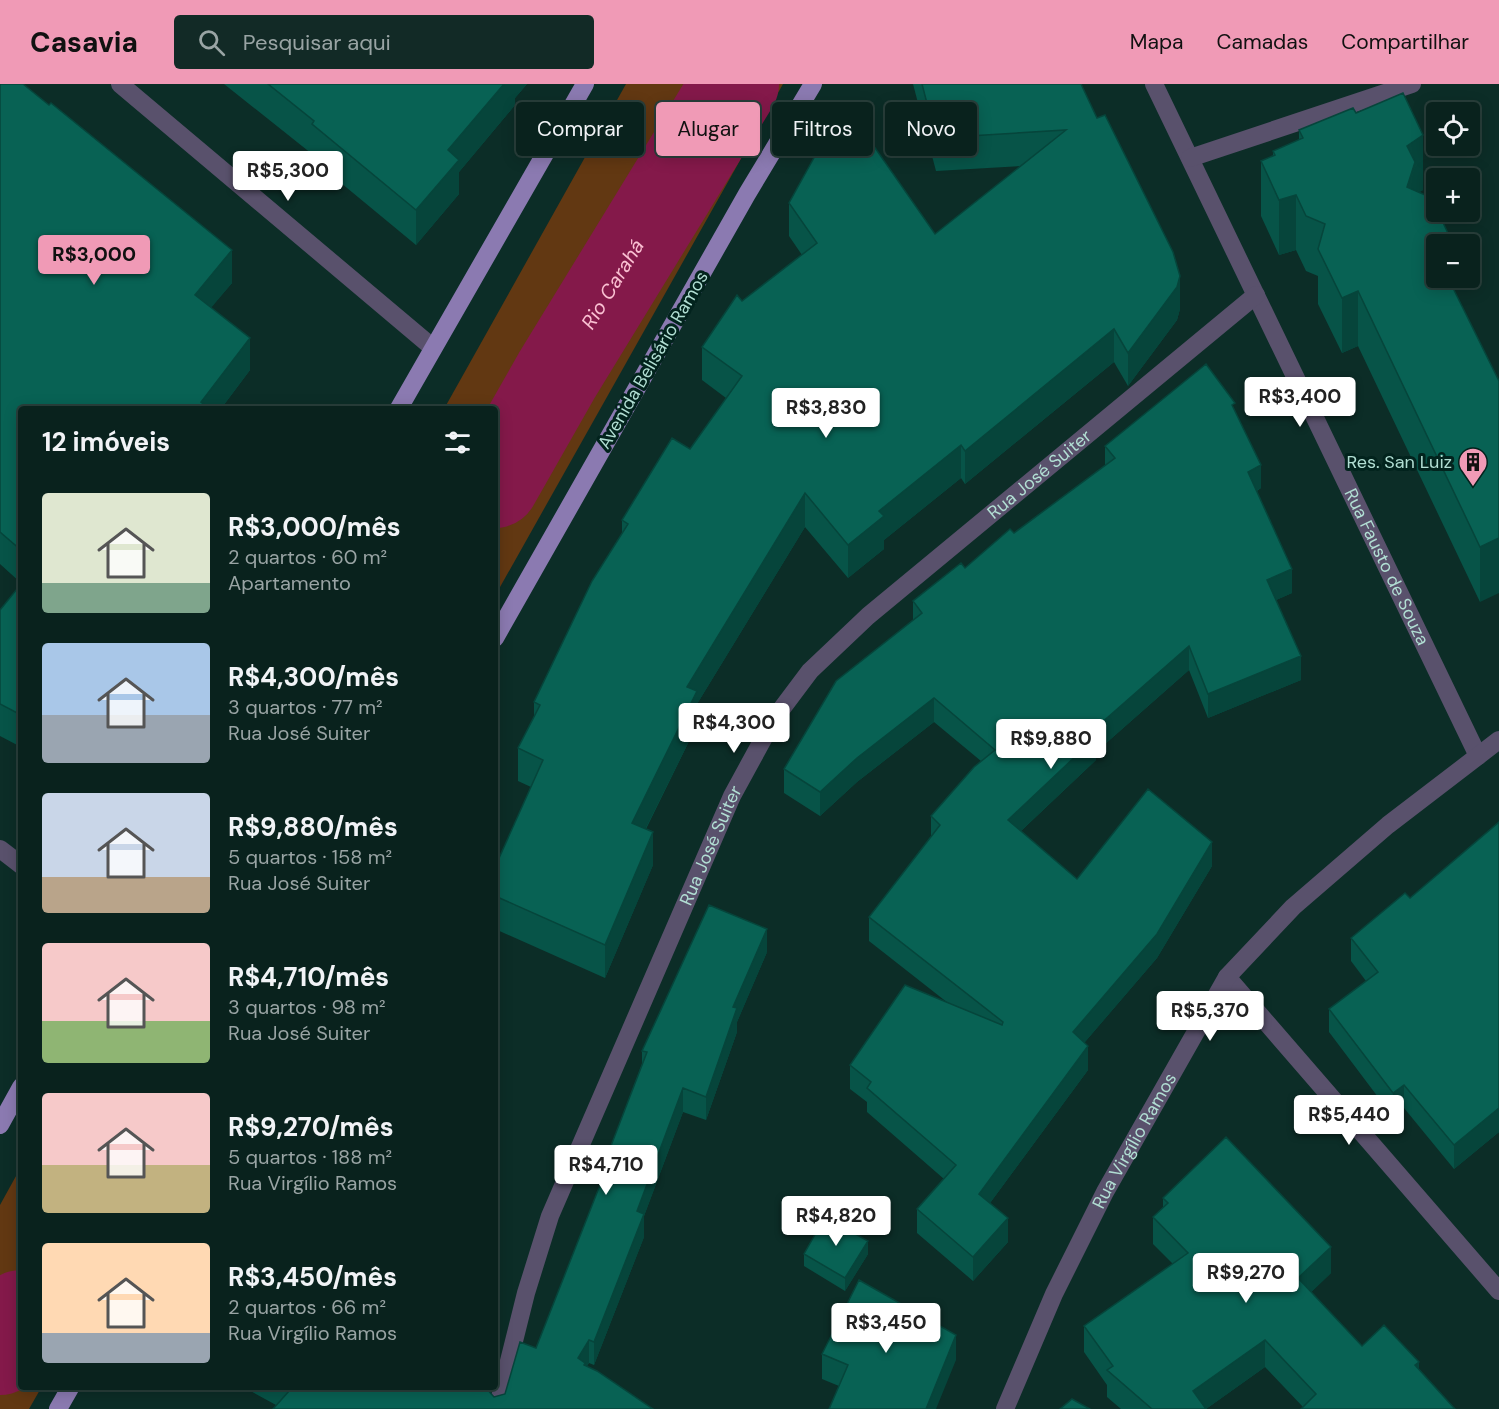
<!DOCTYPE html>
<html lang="pt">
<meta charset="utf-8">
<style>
body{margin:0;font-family:"DM Sans",sans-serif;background:#122a26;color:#f1f3f6;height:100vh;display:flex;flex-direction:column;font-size:22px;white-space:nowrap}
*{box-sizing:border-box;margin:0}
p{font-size:20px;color:#99a4a4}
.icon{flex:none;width:33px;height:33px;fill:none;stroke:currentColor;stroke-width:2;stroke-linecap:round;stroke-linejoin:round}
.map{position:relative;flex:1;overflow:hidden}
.details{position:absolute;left:18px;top:322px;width:480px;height:984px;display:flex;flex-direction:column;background:#09221d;border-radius:6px;box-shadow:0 3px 15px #0003,0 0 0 2px #293f3b}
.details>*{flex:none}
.banner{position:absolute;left:516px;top:18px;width:570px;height:54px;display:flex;gap:12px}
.controls{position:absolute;left:1426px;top:18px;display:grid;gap:12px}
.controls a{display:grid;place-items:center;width:54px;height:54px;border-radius:6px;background:#09221d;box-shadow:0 3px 15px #0003,0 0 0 2px #293f3b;font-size:30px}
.price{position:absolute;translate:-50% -51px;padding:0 14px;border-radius:6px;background:#fff;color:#222;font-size:20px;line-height:39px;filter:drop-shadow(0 2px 3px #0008)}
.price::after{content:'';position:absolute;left:50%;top:36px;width:18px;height:14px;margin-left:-9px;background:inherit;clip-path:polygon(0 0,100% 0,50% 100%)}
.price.current{background:#f09ab6;color:#111}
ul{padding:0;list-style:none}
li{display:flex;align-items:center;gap:18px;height:150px;padding:0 24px}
li span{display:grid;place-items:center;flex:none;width:168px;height:120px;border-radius:6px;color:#555}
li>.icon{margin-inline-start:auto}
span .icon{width:72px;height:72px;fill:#fffc;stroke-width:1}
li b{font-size:26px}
h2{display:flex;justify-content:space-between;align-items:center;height:72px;padding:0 24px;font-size:26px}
.chip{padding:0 21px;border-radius:6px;background:#09221d;box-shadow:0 3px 15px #0003,0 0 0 2px #293f3b;font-size:21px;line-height:54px}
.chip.current{background:#f09ab6;color:#111}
header{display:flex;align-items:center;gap:36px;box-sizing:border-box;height:84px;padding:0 30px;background:#f09ab6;color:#111}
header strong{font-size:28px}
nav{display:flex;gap:33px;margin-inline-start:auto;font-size:21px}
.search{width:420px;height:54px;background:#122a26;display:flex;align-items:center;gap:15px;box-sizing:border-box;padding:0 21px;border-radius:6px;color:#99a4a4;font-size:22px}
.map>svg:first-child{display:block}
</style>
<header>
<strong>Casavia</strong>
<div class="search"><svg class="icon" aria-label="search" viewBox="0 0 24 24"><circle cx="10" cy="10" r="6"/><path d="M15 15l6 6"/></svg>Pesquisar aqui</div>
<nav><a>Mapa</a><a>Camadas</a><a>Compartilhar</a></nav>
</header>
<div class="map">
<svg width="1499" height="1325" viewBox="0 0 1499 1325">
<rect width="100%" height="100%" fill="#0c2d27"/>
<!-- green -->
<path fill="#623812" d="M 626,0 L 783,0 L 495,512 L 495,326 L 444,325 Z
M 21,1083 L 21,1304 L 41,1304 L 29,1325 L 0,1325 L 0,1121 Z"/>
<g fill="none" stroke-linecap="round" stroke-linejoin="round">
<!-- river -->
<g stroke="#84194a" stroke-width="88">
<path id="s1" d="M 495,400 L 557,291 L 735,0"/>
<path d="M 0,1267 L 21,1230"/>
</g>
<!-- minor -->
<g stroke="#59516c" stroke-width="18">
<path d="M 120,0 L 432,263"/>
<path id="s2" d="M 1154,0 L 1478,672"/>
<path d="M 1190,74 L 1412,0"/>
<path d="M 0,765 L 21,781"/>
<path d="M 1227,893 L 1499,1207"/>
<path id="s3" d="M 497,1325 L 526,1209 L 550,1132 L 732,712 L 774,635 L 810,587 L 868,532 L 1256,211"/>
<path id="s4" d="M 1005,1325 L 1054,1210 L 1105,1108 L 1227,893 L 1293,823 L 1388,741 L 1499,656"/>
</g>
<!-- major -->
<path stroke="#8b7ab1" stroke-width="18" d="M 398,326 L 585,0
M 495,554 L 747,110 L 813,0
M 0,1041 L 21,1003
M 58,1325 L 70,1304"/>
</g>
<!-- wall -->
<path fill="#075448" d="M 0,0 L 232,199 L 211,223 L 250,286 L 220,326 L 21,326 L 21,499 L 0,480 Z
M 224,0 L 527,0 L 515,14 L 515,21 L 459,88 L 459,110 L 416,161 L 312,75 L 312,70 Z
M 913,0 L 1081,0 L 1180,225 L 1177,236 L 1128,302 L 1114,278 L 965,400 L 961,394 L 884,456 L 884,465 L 848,494 L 805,443 L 697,620 L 697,641 L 646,745 L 653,781 L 605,894 L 495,845 L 495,783 L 531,703 L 518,697 L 518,664 L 534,633 L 534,618 L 622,449 L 622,436 L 690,365 L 726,314 L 702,296 L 702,263 L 742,217 L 802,171 L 789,152 L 789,119 L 935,150 L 1021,82 L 936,87 Z
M 1356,29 L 1423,106 L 1419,108 L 1454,194 L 1454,206 L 1499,297 L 1480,518 L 1358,262 L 1342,269 L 1318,220 L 1318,192 L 1306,187 L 1296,166 L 1279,171 L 1261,132 L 1261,77 L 1273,72 L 1273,67 L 1299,56 L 1299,46 Z
M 1235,327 L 1261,404 L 1257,407 L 1292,509 L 1276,516 L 1301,596 L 1208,634 L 1189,586 L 1096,668 L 1096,676 L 1021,747 L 1077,795 L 1212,782 L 1157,874 L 1084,959 L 1088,986 L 990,1119 L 1008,1158 L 973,1197 L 917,1149 L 917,1125 L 944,1095 L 867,1028 L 867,1018 L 850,1005 L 850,981 L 948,919 L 869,857 L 869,833 L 931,753 L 931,732 L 981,677 L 934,638 L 857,698 L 820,732 L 784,709 L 784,685 L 913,537 L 913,517 L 965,484 L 1014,449 L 1105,382 L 1105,362 Z
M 21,500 L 21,663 L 0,652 L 0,526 Z
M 1499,738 L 1499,1048 L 1454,1085 L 1404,1024 L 1393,1033 L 1329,948 L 1329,925 L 1366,897 L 1351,877 L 1351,854 L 1410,814 Z
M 767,868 L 737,938 L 737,948 L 706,1036 L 683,1028 L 644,1132 L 644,1153 L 594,1281 L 589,1279 L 587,1282 L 653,1325 L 276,1321 L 245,1304 L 492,1304 L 490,1309 L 494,1313 L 505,1310 L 536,1264 L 609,1078 L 609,1067 L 642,980 L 642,967 Z
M 1163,1114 L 1331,1189 L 1311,1208 L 1362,1262 L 1419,1278 L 1303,1323 L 1265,1283 L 1206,1325 L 1121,1325 L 1107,1313 L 1107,1301 L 1084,1268 L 1084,1242 L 1173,1180 L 1153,1160 L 1153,1133 L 1163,1124 Z
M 804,1170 L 868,1170 L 845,1207 L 804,1182 Z
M 822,1270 L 956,1276 L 839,1302 L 822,1295 Z"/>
<!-- shaded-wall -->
<path fill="#06453b" d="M 504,0 L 527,0 L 515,14 L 515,21 L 459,88 L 459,110 L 416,161 L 416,126 L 448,66 Z
M 1423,51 L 1423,106 L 1415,111 L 1407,159 L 1407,62 Z
M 1296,111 L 1296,166 L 1279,171 L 1279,116 Z
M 232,166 L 232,199 L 195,243 L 195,211 Z
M 1180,192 L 1180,225 L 1177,236 L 1128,302 L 1128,269 Z
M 1438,194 L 1454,194 L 1454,219 Z
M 1358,207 L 1358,262 L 1342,269 L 1342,214 Z
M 1114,245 L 1114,278 L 965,400 L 965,367 Z
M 250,254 L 250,286 L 220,326 L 201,326 L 201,318 Z
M 961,361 L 961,394 L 884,456 L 884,465 L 848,494 L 848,461 L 879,427 Z
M 1261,381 L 1261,404 L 1248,411 L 1248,388 Z
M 805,409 L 805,443 L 697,620 L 697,641 L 632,772 L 632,739 L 687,603 Z
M 1499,454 L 1499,509 L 1480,518 L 1480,463 Z
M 1292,485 L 1292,509 L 1267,520 L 1267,496 Z
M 1189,562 L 1189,586 L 1096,668 L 1096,676 L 1008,759 L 1008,736 L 1091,648 Z
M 1301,572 L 1301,596 L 1208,634 L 1208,610 Z
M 934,614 L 934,638 L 857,698 L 820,732 L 820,708 L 857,674 Z
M 653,748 L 653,781 L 605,894 L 605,861 Z
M 1212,758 L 1212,782 L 1157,874 L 1073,972 L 1073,948 Z
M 767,845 L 767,868 L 737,938 L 737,948 L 706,1036 L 706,1013 L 733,923 Z
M 1088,962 L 1088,986 L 979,1134 L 979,1110 Z
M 1404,1001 L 1404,1024 L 1393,1033 L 1393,1009 Z
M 683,1004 L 683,1028 L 644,1132 L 644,1153 L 594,1281 L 594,1258 L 637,1127 Z
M 1499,1024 L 1499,1048 L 1454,1085 L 1454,1061 Z
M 1008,1134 L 1008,1158 L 973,1197 L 973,1173 Z
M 868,1157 L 868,1170 L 845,1207 L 845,1194 Z
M 1331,1163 L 1331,1189 L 1298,1221 L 1298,1194 Z
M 498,1250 L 498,1273 L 495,1288 L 495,1265 Z
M 956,1251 L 956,1276 L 936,1325 L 926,1325 Z
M 589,1256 L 589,1279 L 585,1285 L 578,1274 Z
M 1265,1256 L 1265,1283 L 1206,1325 L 1193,1307 Z
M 1419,1278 L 1419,1305 L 1415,1281 Z
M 486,1304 L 492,1304 L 487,1325 Z"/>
<!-- building -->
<path fill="#086254" stroke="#06453b" stroke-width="1.5" d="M 0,0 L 23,0 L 49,21 L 51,19 L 232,166 L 195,211 L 250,254 L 201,318 L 211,326 L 21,326 L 21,466 L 0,448 Z
M 268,0 L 504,0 L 448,66 L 459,76 L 416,126 L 312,40 L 314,37 Z
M 922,0 L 1081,0 L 1097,34 L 1105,31 L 1173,168 L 1180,192 L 1177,203 L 1128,269 L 1114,245 L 965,367 L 961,361 L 879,427 L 884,432 L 848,461 L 805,409 L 687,603 L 697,607 L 632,739 L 653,748 L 605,861 L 495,812 L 495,783 L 543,676 L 518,664 L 540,621 L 534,618 L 592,497 L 628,440 L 622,436 L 672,354 L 690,365 L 742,292 L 702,263 L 737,211 L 742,217 L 817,159 L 789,119 L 821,61 L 871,58 L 935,150 L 1066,46 L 936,54 Z
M 1403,9 L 1423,51 L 1407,62 L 1415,78 L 1407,103 L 1432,114 L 1437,125 L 1437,128 L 1438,128 L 1453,160 L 1437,160 L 1437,194 L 1448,194 L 1499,297 L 1499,454 L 1480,463 L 1358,207 L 1342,214 L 1318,165 L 1325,140 L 1306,132 L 1296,111 L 1279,116 L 1261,77 L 1275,71 L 1273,67 L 1303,54 L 1299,46 L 1353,24 L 1356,29 Z
M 1206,280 L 1235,319 L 1232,321 L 1261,381 L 1248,388 L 1292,485 L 1267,496 L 1301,572 L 1208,610 L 1189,562 L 1091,648 L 1096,653 L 1008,736 L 1077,795 L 1148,705 L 1212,758 L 1157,850 L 1073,948 L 1088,962 L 979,1110 L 1008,1134 L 973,1173 L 917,1125 L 956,1081 L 867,1004 L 871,998 L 850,981 L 905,901 L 1002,941 L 1003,938 L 869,833 L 940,741 L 931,732 L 974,683 L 995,666 L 934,614 L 857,674 L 820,708 L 784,685 L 836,597 L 922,529 L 913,517 L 961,479 L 965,484 L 1010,445 L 1014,449 L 1115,374 L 1105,362 Z
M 21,500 L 21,631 L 0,620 L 0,526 Z
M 1499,738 L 1499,1024 L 1454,1061 L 1404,1001 L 1393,1009 L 1329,925 L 1378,888 L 1351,854 L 1405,809 L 1410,814 Z
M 709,821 L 767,845 L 733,923 L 737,924 L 706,1013 L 683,1004 L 637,1127 L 644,1130 L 594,1258 L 589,1256 L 578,1274 L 585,1279 L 584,1281 L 597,1287 L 653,1325 L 273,1325 L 290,1306 L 286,1304 L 486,1304 L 494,1313 L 505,1310 L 520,1258 L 536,1264 L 613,1068 L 609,1067 L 647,968 L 642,967 Z
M 1226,1053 L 1331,1163 L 1298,1194 L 1362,1262 L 1384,1241 L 1419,1278 L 1415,1281 L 1455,1325 L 1301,1325 L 1316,1310 L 1265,1256 L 1193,1307 L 1206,1325 L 1152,1325 L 1107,1286 L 1113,1282 L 1084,1242 L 1188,1169 L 1153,1133 L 1168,1119 L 1163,1114 Z
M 825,1133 L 868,1157 L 845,1194 L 804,1170 Z
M 859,1196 L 956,1251 L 926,1325 L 829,1325 L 848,1281 L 822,1270 Z
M 495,1249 L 498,1250 L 495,1265 Z
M 1072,1315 L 1090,1325 L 1060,1325 Z"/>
<!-- icons -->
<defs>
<g id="building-pin" transform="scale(1.5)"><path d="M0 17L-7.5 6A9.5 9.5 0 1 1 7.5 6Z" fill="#f09ab6" stroke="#02231d"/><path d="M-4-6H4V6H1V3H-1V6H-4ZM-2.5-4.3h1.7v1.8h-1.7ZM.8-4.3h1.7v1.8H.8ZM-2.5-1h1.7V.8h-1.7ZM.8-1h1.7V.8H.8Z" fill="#111"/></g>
</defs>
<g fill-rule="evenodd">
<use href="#building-pin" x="1473" y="378"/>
</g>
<g text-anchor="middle" stroke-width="6" stroke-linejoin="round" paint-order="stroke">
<!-- street labels -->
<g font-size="18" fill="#b1ded3" stroke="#02231d">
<text transform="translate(653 276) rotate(-60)" y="6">Avenida Belisário Ramos</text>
<text dy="6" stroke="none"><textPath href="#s3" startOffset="1108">Rua José Suiter</textPath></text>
<text dy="6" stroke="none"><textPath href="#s2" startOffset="536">Rua Fausto de Souza</textPath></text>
<text dy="6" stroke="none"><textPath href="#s3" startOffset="604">Rua José Suiter</textPath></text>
<text dy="6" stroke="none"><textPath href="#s4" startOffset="298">Rua Virgílio Ramos</textPath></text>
</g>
<!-- poi labels -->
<g font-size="18" fill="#b1ded3" stroke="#02231d" text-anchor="end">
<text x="1452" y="384">Res. San Luiz</text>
</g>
<!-- water labels -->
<g font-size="20" font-style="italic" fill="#fac0d2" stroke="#02231d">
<text dy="7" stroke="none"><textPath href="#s1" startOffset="232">Rio Carahá</textPath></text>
</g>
</g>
</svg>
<div class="controls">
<a><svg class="icon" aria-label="locate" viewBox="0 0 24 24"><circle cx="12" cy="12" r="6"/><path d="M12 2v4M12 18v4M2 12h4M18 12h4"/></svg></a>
<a>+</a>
<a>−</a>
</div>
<b class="price" style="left:288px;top:118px">R$5,300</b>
<b class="price current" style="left:94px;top:202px">R$3,000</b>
<b class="price" style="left:1300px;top:344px">R$3,400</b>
<b class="price" style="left:826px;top:355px">R$3,830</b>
<b class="price" style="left:734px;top:670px">R$4,300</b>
<b class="price" style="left:1051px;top:686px">R$9,880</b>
<b class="price" style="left:1210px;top:958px">R$5,370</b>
<b class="price" style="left:1349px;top:1062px">R$5,440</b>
<b class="price" style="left:606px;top:1112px">R$4,710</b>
<b class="price" style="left:836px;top:1163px">R$4,820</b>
<b class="price" style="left:1246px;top:1220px">R$9,270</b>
<b class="price" style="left:886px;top:1270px">R$3,450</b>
<div class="banner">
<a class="chip">Comprar</a>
<a class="chip current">Alugar</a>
<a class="chip">Filtros</a>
<a class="chip">Novo</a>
</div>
<section class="details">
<h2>12 imóveis<svg class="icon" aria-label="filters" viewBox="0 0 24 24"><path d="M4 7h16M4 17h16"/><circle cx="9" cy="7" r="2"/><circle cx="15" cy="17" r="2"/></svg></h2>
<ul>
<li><span style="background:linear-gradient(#dfe7d0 75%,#7fa58c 0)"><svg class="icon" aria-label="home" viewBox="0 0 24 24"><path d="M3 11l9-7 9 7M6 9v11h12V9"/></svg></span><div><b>R$3,000/mês</b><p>2 quartos · 60 m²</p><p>Apartamento</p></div></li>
<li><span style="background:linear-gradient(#a9c7e8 60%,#9aa5b1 0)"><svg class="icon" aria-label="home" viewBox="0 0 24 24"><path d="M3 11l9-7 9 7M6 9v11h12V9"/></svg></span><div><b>R$4,300/mês</b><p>3 quartos · 77 m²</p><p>Rua José Suiter</p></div></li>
<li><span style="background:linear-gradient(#c9d6e8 70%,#b9a48a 0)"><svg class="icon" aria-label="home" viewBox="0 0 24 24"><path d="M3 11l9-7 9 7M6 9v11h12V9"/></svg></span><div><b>R$9,880/mês</b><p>5 quartos · 158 m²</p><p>Rua José Suiter</p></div></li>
<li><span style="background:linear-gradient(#f6c9c9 65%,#8fb573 0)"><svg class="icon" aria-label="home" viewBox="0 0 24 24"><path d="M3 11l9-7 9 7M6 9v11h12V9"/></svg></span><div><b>R$4,710/mês</b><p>3 quartos · 98 m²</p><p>Rua José Suiter</p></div></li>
<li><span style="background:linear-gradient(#f6c9c9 60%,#c2b280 0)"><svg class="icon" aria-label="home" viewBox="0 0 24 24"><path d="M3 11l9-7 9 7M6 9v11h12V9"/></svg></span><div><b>R$9,270/mês</b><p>5 quartos · 188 m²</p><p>Rua Virgílio Ramos</p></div></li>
<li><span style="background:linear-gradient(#ffd9b3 75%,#9aa5b1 0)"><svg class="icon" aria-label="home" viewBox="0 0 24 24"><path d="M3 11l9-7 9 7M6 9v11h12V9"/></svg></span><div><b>R$3,450/mês</b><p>2 quartos · 66 m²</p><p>Rua Virgílio Ramos</p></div></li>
</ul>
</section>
</div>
